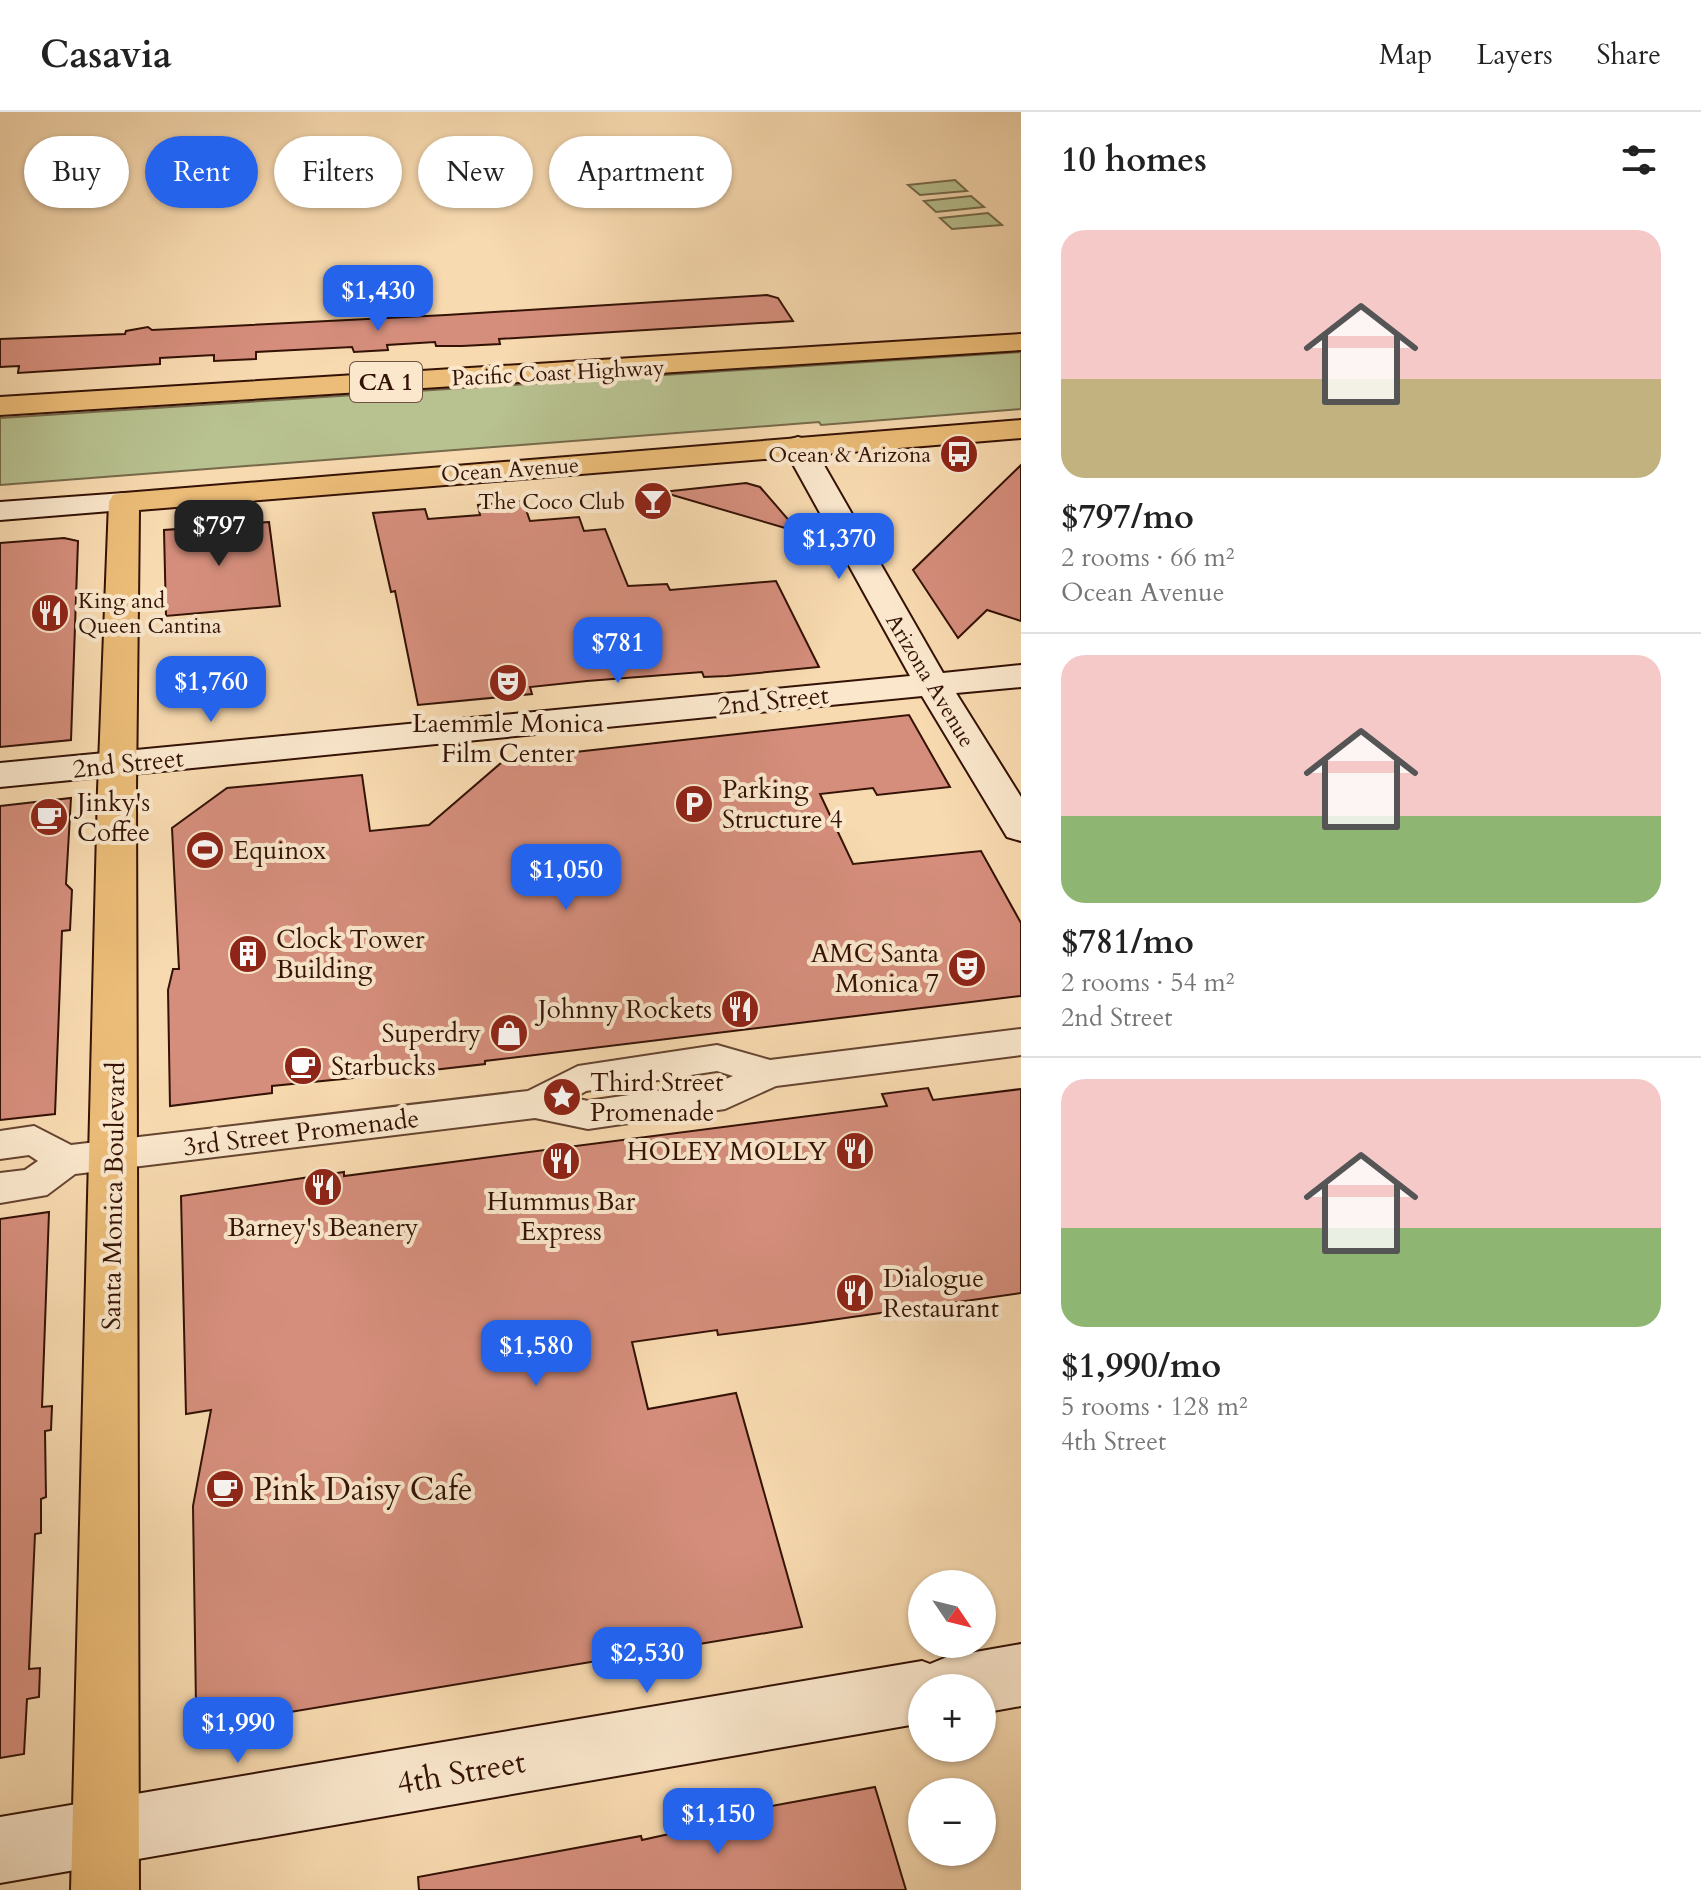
<!DOCTYPE html>
<meta charset="utf-8">
<style>
body{margin:0;font-family:Cardo,serif;background:#f6f6f6;color:#222;height:100vh;display:flex;flex-direction:column;font-size:30px;white-space:nowrap}
*{box-sizing:border-box;margin:0}
p{font-size:26px;color:#767676}
.icon{flex:none;width:44px;height:44px;fill:none;stroke:currentColor;stroke-width:2;stroke-linecap:round;stroke-linejoin:round}
.map{position:relative;flex:1;overflow:hidden}
.side{display:flex;flex-direction:column;background:#fff;width:680px}
.side>*{flex:none}
.hud{position:absolute;left:24px;top:24px;width:760px;height:72px;display:flex;gap:16px}
.needle{width:52px;rotate:125deg}
.fabs{position:absolute;left:908px;top:1458px;display:grid;gap:16px}
.fabs a{display:grid;place-items:center;width:88px;height:88px;border-radius:50%;background:#fff;box-shadow:0 2px 6px #0004;font-size:40px}
.price{position:absolute;translate:-50% -68px;padding:0 18px;border-radius:16px;background:#2563eb;color:#fff;font-size:26px;line-height:52px;filter:drop-shadow(0 2px 4px #0008)}
.price::after{content:'';position:absolute;left:50%;top:48px;width:24px;height:18px;margin-left:-12px;background:inherit;clip-path:polygon(0 0,100% 0,50% 100%)}
.price.current{background:#222;color:#fff}
ul{padding:0;list-style:none}
li{display:grid;align-content:center;gap:16px;height:424px;padding:0 40px}
li+li{border-top:2px solid #e0e0e0}
li span{display:grid;place-items:center;height:248px;border-radius:24px;color:#555}
li>.icon{margin-inline-start:auto}
span .icon{width:144px;height:144px;fill:#fffc;stroke-width:1}
li b{font-size:34px}
h2{display:flex;justify-content:space-between;align-items:center;height:96px;padding:0 40px;font-size:34px}
.pill{padding:0 28px;border-radius:36px;background:#fff;box-shadow:0 2px 6px #0004;font-size:28px;line-height:72px}
.pill.current{background:#2563eb;color:#fff}
header{display:flex;align-items:center;gap:48px;box-sizing:border-box;height:112px;padding:0 40px;background:#fff;border-bottom:2px solid #e0e0e0}
header strong{font-size:38px}
nav{display:flex;gap:44px;margin-inline-start:auto;font-size:28px}
main{display:flex;flex:1;min-height:0}
.map>svg:first-child{display:block}
</style>
<header>
<strong>Casavia</strong>
<nav><a>Map</a><a>Layers</a><a>Share</a></nav>
</header>
<main>
<div class="map">
<svg width="1021" height="1778" viewBox="0 0 1021 1778">
<rect width="100%" height="100%" fill="#f8dab0"/>
<filter id="stains"><feTurbulence type="fractalNoise" baseFrequency=".0025" numOctaves="4"/><feColorMatrix values="0 0 0 0 .2 0 0 0 0 .09 0 0 0 0 .02 0 0 0 .5 -.17"/></filter>
<radialGradient id="worn" r=".72"><stop offset=".6" stop-color="#630" stop-opacity="0"/><stop offset="1" stop-color="#630" stop-opacity=".3"/></radialGradient>
<!-- green -->
<path fill="#b8c190" stroke="#766a4a" stroke-width="2" d="M 955,68 L 967,79 L 920,83 L 908,73 Z
M 971,84 L 984,95 L 936,100 L 924,89 Z
M 988,101 L 1002,113 L 952,117 L 940,106 Z
M 1021,240 L 1021,297 L 821,313 L 819,310 L 0,373 L 0,306 Z"/>
<!-- building -->
<path fill="#d58e7c" stroke="#341205" stroke-width="2" d="M 767,183 L 778,186 L 793,209 L 499,227 L 500,232 L 462,234 L 436,234 L 435,230 L 387,233 L 388,238 L 354,240 L 352,235 L 256,240 L 256,247 L 214,249 L 214,243 L 160,246 L 160,252 L 18,261 L 19,254 L 0,255 L 0,227 L 125,222 L 126,219 L 148,215 L 152,218 L 446,203 Z
M 1021,353 L 1021,509 L 987,498 L 958,526 L 913,458 Z
M 746,371 L 760,375 L 799,420 L 662,380 Z
M 523,389 L 530,409 L 579,405 L 584,419 L 605,417 L 628,474 L 667,472 L 670,478 L 776,469 L 819,555 L 727,564 L 704,565 L 702,560 L 587,569 L 530,575 L 532,582 L 418,593 L 395,479 L 391,480 L 373,401 L 425,397 L 428,407 L 480,403 L 478,393 Z
M 225,408 L 226,413 L 269,410 L 280,494 L 166,504 L 164,418 L 177,417 L 176,412 Z
M 64,426 L 78,429 L 71,628 L 0,635 L 0,431 Z
M 909,603 L 950,675 L 877,683 L 873,676 L 820,682 L 853,752 L 981,739 L 1021,811 L 1021,884 L 485,949 L 485,952 L 424,959 L 272,974 L 272,981 L 170,994 L 168,878 L 173,857 L 179,857 L 172,716 L 227,676 L 362,663 L 370,719 L 429,713 L 501,651 L 512,647 Z
M 71,686 L 66,772 L 72,778 L 70,818 L 62,819 L 55,1002 L 0,1008 L 0,694 Z
M 928,976 L 933,988 L 1021,977 L 1021,1181 L 803,1212 L 718,1223 L 717,1218 L 632,1230 L 648,1297 L 736,1281 L 802,1515 L 218,1612 L 196,1594 L 193,1394 L 211,1298 L 186,1302 L 181,1084 L 344,1060 L 344,1064 L 887,994 L 882,982 Z
M 49,1100 L 42,1295 L 52,1294 L 51,1318 L 45,1319 L 46,1385 L 41,1387 L 41,1421 L 35,1422 L 29,1557 L 40,1556 L 39,1585 L 27,1587 L 24,1642 L 0,1646 L 0,1107 Z
M 875,1675 L 906,1778 L 419,1778 L 418,1765 L 641,1724 L 642,1728 L 714,1712 L 747,1714 L 744,1699 Z"/>
<g fill="none" stroke-linecap="round" stroke-linejoin="round">
<!-- street casing -->
<g stroke="#654430" stroke-width="4">
<path id="street" d="M 1021,917 L 1021,943 L 776,974 L 725,997 L 588,1017 L 535,1006 L 75,1062 L 47,1083 L 0,1091 L 0,1061 L 25,1058 L 38,1049 L 29,1043 L 0,1047 L 0,1019 L 34,1014 L 71,1033 L 528,979 L 578,954 L 717,933 L 770,948 ZM 717,959 L 733,964 L 719,970 L 588,989 L 574,986 L 586,979 Z"/>
</g>
<!-- secondary casing -->
<g stroke="#341205" stroke-width="4">
<path id="secondary" d="M 798,325 L 808,328 L 813,334 L 943,561 L 1021,553 L 1021,575 L 956,581 L 1021,685 L 1021,729 L 1007,725 L 922,584 L 0,675 L 0,651 L 910,564 L 783,334 L 788,328 Z
M 124,381 L 135,383 L 139,390 L 135,397 L 0,408 L 0,390 Z
M 1021,1532 L 1021,1594 L 982,1601 L 982,1576 L 922,1576 L 922,1611 L 0,1771 L 0,1705 L 922,1549 L 930,1552 L 947,1545 Z"/>
</g>
<!-- primary casing -->
<g stroke="#341205" stroke-width="4">
<path id="primary" d="M 1021,308 L 1021,326 L 139,398 L 136,678 L 139,1778 L 71,1778 L 98,678 L 109,390 L 113,383 L 124,381 Z"/>
</g>
<!-- highway casing -->
<g stroke="#341205" stroke-width="4">
<path id="highway" d="M 1021,222 L 1021,238 L 0,303 L 0,285 Z"/>
</g>
<!-- street -->
<use href="#street" fill="#fae7cc" fill-rule="evenodd"/>
<!-- secondary -->
<use href="#secondary" fill="#fae7cc" fill-rule="evenodd"/>
<!-- primary -->
<use href="#primary" fill="#ecbd78" fill-rule="evenodd"/>
<!-- highway -->
<use href="#highway" fill="#ecbd78" fill-rule="evenodd"/>
</g>
<!-- icons -->
<defs>
<g id="bus-disc" transform="scale(2)"><circle r="9.5" fill="#8f2418" stroke="#fae7cc"/><path d="M-5-6H5V4H4V6H2V4H-2V6H-4V4H-5ZM-3.5-4V0h7V-4ZM-3.5 1.2v1.5H-2V1.2ZM2 1.2v1.5H3.5V1.2Z" fill="#fff"/></g>
<g id="bar-disc" transform="scale(2)"><circle r="9.5" fill="#8f2418" stroke="#fae7cc"/><path d="M-6-5H6L.8 .8V4.5H3.5V6h-7V4.5H-.8V.8Z" fill="#fff"/></g>
<g id="restaurant-disc" transform="scale(2)"><circle r="9.5" fill="#8f2418" stroke="#fae7cc"/><path d="M-5-6h1v4h1v-4h1v4h1v-4h1v5L-1.5 .5V6h-2V.5L-5-1ZM5-6V6H3V1.5H1.5Q1.5-4 5-6Z" fill="#fff"/></g>
<g id="theatre-disc" transform="scale(2)"><circle r="9.5" fill="#8f2418" stroke="#fae7cc"/><path d="M-5-5.5Q0-4 5-5.5V0Q5 5 0 6Q-5 5-5 0ZM-3.3-2.5H-1v1.5H-3.3ZM1-2.5H3.3v1.5H1ZM-2.8 1Q0 5.5 2.8 1Z" fill="#fff"/></g>
<g id="parking-disc" transform="scale(2)"><circle r="9.5" fill="#8f2418" stroke="#fae7cc"/><path d="M-3.5-5.5H1a3.5 3.5 0 0 1 0 7H-1V5.5H-3.5ZM-1-3.4V-.6H.8a1.4 1.4 0 0 0 0-2.8Z" fill="#fff"/></g>
<g id="cafe-disc" transform="scale(2)"><circle r="9.5" fill="#8f2418" stroke="#fae7cc"/><path d="M-5.5-4.5H6V0H3Q3 3.5 0 3.5H-2.5Q-5.5 3.5-5.5 0ZM3-3.2v2h1.7v-2ZM-6 4.5H4V6H-6Z" fill="#fff"/></g>
<g id="stadium-disc" transform="scale(2)"><circle r="9.5" fill="#8f2418" stroke="#fae7cc"/><path d="M0-5a6.5 5 0 1 0 0 10a6.5 5 0 1 0 0-10ZM-3.5-1.8h7v3.6h-7Z" fill="#fff"/></g>
<g id="building-disc" transform="scale(2)"><circle r="9.5" fill="#8f2418" stroke="#fae7cc"/><path d="M-4-6H4V6H1V3H-1V6H-4ZM-2.5-4.3h1.7v1.8h-1.7ZM.8-4.3h1.7v1.8H.8ZM-2.5-1h1.7V.8h-1.7ZM.8-1h1.7V.8H.8Z" fill="#fff"/></g>
<g id="shop-disc" transform="scale(2)"><circle r="9.5" fill="#8f2418" stroke="#fae7cc"/><path d="M-5-2.5h2.3a2.7 3.5 0 0 1 5.4 0H5L5.5 6h-11ZM-1.5-2.5h3a1.5 2.3 0 0 0-3 0Z" fill="#fff"/></g>
<g id="sight-disc" transform="scale(2)"><circle r="9.5" fill="#8f2418" stroke="#fae7cc"/><path d="M0-6L1.8-2.2L6-1.7L2.9 1.2L3.7 5.4L0 3.3L-3.7 5.4L-2.9 1.2L-6-1.7L-1.8-2.2Z" fill="#fff"/></g>
</defs>
<g fill-rule="evenodd">
<use href="#bus-disc" x="959" y="342"/>
<use href="#bar-disc" x="653" y="389"/>
<use href="#restaurant-disc" x="50" y="501"/>
<use href="#theatre-disc" x="508" y="571"/>
<use href="#parking-disc" x="694" y="692"/>
<use href="#cafe-disc" x="49" y="705"/>
<use href="#stadium-disc" x="205" y="738"/>
<use href="#building-disc" x="248" y="842"/>
<use href="#theatre-disc" x="967" y="856"/>
<use href="#restaurant-disc" x="740" y="897"/>
<use href="#shop-disc" x="509" y="921"/>
<use href="#cafe-disc" x="303" y="954"/>
<use href="#sight-disc" x="562" y="985"/>
<use href="#restaurant-disc" x="855" y="1039"/>
<use href="#restaurant-disc" x="561" y="1049"/>
<use href="#restaurant-disc" x="323" y="1075"/>
<use href="#restaurant-disc" x="855" y="1181"/>
<use href="#cafe-disc" x="225" y="1377"/>
</g>
<g text-anchor="middle" stroke-width="8" stroke-linejoin="round" paint-order="stroke">
<!-- far-street labels -->
<g font-size="22" fill="#341205" stroke="#fae7cc">
<text transform="translate(558 260) rotate(-3)" y="8">Pacific Coast Highway</text>
<text transform="translate(510 357) rotate(-4)" y="8">Ocean Avenue</text>
<text transform="translate(931 568) rotate(59)" y="8">Arizona Avenue</text>
</g>
<!-- far-poi labels -->
<g font-size="22" fill="#341205" stroke="#fae7cc" text-anchor="end">
<text x="931" y="350">Ocean &amp; Arizona</text>
<text x="625" y="397">The Coco Club</text>
<text x="78" y="496" text-anchor="start">King and<tspan x="78" dy="25">Queen Cantina</tspan></text>
</g>
<!-- shield labels -->
<rect fill="#fae7cc" stroke="#6f5241" stroke-width="2" x="350" y="250" width="72" height="40" rx="6"/>
<g font-size="24" font-weight="bold" fill="#341205">
<text x="386" y="278">CA 1</text>
</g>
<!-- street labels -->
<g font-size="26" fill="#341205" stroke="#fae7cc">
<text transform="translate(773 588) rotate(-6)" y="9">2nd Street</text>
<text transform="translate(128 651) rotate(-6)" y="9">2nd Street</text>
<text transform="translate(301 1020) rotate(-7)" y="9">3rd Street Promenade</text>
<text transform="translate(113 1084) rotate(-89)" y="9">Santa Monica Boulevard</text>
</g>
<!-- poi labels -->
<g font-size="26" fill="#341205" stroke="#fae7cc" text-anchor="start">
<text x="508" y="620" text-anchor="middle">Laemmle Monica<tspan x="508" dy="30">Film Center</tspan></text>
<text x="722" y="686">Parking<tspan x="722" dy="30">Structure 4</tspan></text>
<text x="77" y="699">Jinky's<tspan x="77" dy="30">Coffee</tspan></text>
<text x="233" y="747">Equinox</text>
<text x="276" y="836">Clock Tower<tspan x="276" dy="30">Building</tspan></text>
<text x="939" y="850" text-anchor="end">AMC Santa<tspan x="939" dy="30">Monica 7</tspan></text>
<text x="712" y="906" text-anchor="end">Johnny Rockets</text>
<text x="481" y="930" text-anchor="end">Superdry</text>
<text x="331" y="963">Starbucks</text>
<text x="590" y="979">Third Street<tspan x="590" dy="30">Promenade</tspan></text>
<text x="827" y="1048" text-anchor="end">HOLEY MOLLY</text>
<text x="561" y="1098" text-anchor="middle">Hummus Bar<tspan x="561" dy="30">Express</tspan></text>
<text x="323" y="1124" text-anchor="middle">Barney's Beanery</text>
<text x="883" y="1175">Dialogue<tspan x="883" dy="30">Restaurant</tspan></text>
</g>
<!-- near-poi labels -->
<g font-size="32" fill="#341205" stroke="#fae7cc" text-anchor="start">
<text x="253" y="1388">Pink Daisy Cafe</text>
</g>
<!-- near-street labels -->
<g font-size="32" fill="#341205" stroke="#fae7cc">
<text transform="translate(461 1660) rotate(-10)" y="11">4th Street</text>
</g>
</g>
<rect width="100%" height="100%" filter="url(#stains)"/>
<rect width="100%" height="100%" fill="url(#worn)"/>
</svg>
<div class="fabs">
<a><svg class="needle" viewBox="-14 -14 28 28"><path d="M0-13l5 13h-10z" fill="#e53935"/><path d="M0 13l5-13h-10z" fill="#767676"/></svg></a>
<a>+</a>
<a>−</a>
</div>
<b class="price" style="left:378px;top:221px">$1,430</b>
<b class="price current" style="left:219px;top:456px">$797</b>
<b class="price" style="left:839px;top:469px">$1,370</b>
<b class="price" style="left:618px;top:573px">$781</b>
<b class="price" style="left:211px;top:612px">$1,760</b>
<b class="price" style="left:566px;top:800px">$1,050</b>
<b class="price" style="left:536px;top:1276px">$1,580</b>
<b class="price" style="left:647px;top:1583px">$2,530</b>
<b class="price" style="left:238px;top:1653px">$1,990</b>
<b class="price" style="left:718px;top:1744px">$1,150</b>
<div class="hud">
<a class="pill">Buy</a>
<a class="pill current">Rent</a>
<a class="pill">Filters</a>
<a class="pill">New</a>
<a class="pill">Apartment</a>
</div>
</div>
<section class="side">
<h2>10 homes<svg class="icon" aria-label="filters" viewBox="0 0 24 24"><path d="M4 7h16M4 17h16"/><circle cx="9" cy="7" r="2"/><circle cx="15" cy="17" r="2"/></svg></h2>
<ul>
<li><span style="background:linear-gradient(#f6c9c9 60%,#c2b280 0)"><svg class="icon" aria-label="home" viewBox="0 0 24 24"><path d="M3 11l9-7 9 7M6 9v11h12V9"/></svg></span><div><b>$797/mo</b><p>2 rooms · 66 m²</p><p>Ocean Avenue</p></div></li>
<li><span style="background:linear-gradient(#f6c9c9 65%,#8fb573 0)"><svg class="icon" aria-label="home" viewBox="0 0 24 24"><path d="M3 11l9-7 9 7M6 9v11h12V9"/></svg></span><div><b>$781/mo</b><p>2 rooms · 54 m²</p><p>2nd Street</p></div></li>
<li><span style="background:linear-gradient(#f6c9c9 60%,#8fb573 0)"><svg class="icon" aria-label="home" viewBox="0 0 24 24"><path d="M3 11l9-7 9 7M6 9v11h12V9"/></svg></span><div><b>$1,990/mo</b><p>5 rooms · 128 m²</p><p>4th Street</p></div></li>
</ul>
</section>
</main>
